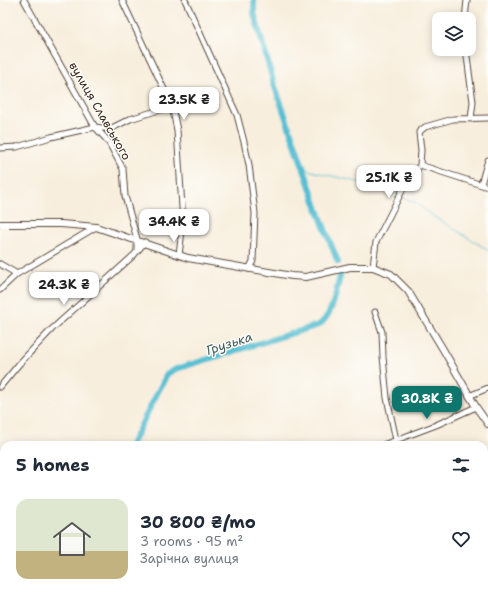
<!DOCTYPE html>
<meta charset="utf-8">
<style>
body{margin:0;font-family:"Shantell Sans",sans-serif;background:#f2f2f3;color:#1f2937;height:100vh;display:flex;flex-direction:column;font-size:15px;white-space:nowrap}
*{box-sizing:border-box;margin:0}
p{font-size:13px;color:#747a83}
.icon{flex:none;width:22px;height:22px;fill:none;stroke:currentColor;stroke-width:2;stroke-linecap:round;stroke-linejoin:round}
.map{position:relative;flex:1;overflow:hidden}
.drawer{position:absolute;left:0px;top:441px;width:488px;height:156px;display:flex;flex-direction:column;background:#fff;border-radius:12px 12px 0 0;box-shadow:0 2px 10px #0003}
.drawer>*{flex:none}
.tools{position:absolute;left:432px;top:12px;display:grid;gap:8px}
.tools a{display:grid;place-items:center;width:44px;height:44px;border-radius:8px;background:#fff;box-shadow:0 2px 10px #0003;font-size:20px}
.price{position:absolute;translate:-50% -34px;padding:0 9px;border-radius:8px;background:#fff;color:#222;font-size:13px;line-height:26px;filter:drop-shadow(0 1px 2px #0008)}
.price::after{content:'';position:absolute;left:50%;top:24px;width:12px;height:9px;margin-left:-6px;background:inherit;clip-path:polygon(0 0,100% 0,50% 100%)}
.price.on{background:#0f766e;color:#fff}
ul{padding:0;list-style:none}
li{display:flex;align-items:center;gap:12px;height:100px;padding:0 16px}
li span{display:grid;place-items:center;flex:none;width:112px;height:80px;border-radius:12px;color:#555}
li>.icon{margin-inline-start:auto}
span .icon{width:48px;height:48px;fill:#fffc;stroke-width:1}
li b{font-size:17px}
h2{display:flex;justify-content:space-between;align-items:center;height:48px;padding:0 16px;font-size:17px}
.map>svg:first-child{display:block}
</style>
<div class="map">
<svg width="488" height="597" viewBox="0 0 488 597">
<rect width="100%" height="100%" fill="#fdfcf7"/>
<filter id="ink" filterUnits="userSpaceOnUse"><feTurbulence type="fractalNoise" baseFrequency=".025" numOctaves="2"/><feDisplacementMap in="SourceGraphic" scale="8" xChannelSelector="R" yChannelSelector="G"/><feConvolveMatrix kernelMatrix="1 2 1 2 8 2 1 2 1" color-interpolation-filters="sRGB"/></filter>
<filter id="wash" filterUnits="userSpaceOnUse"><feTurbulence type="fractalNoise" baseFrequency=".012" numOctaves="4" result="noise"/><feDisplacementMap in="SourceGraphic" scale="16" xChannelSelector="R" yChannelSelector="G"/><feGaussianBlur stdDeviation="0.9" result="paint"/><feColorMatrix in="noise" values="0 0 0 0 0 0 0 0 0 0 0 0 0 0 0 0 0 1.4 0 .05"/><feComposite in="paint" operator="in"/></filter>
<g filter="url(#wash)">
<rect width="100%" height="100%" fill="#f8eedd"/>
<g fill="none" stroke-linecap="round" stroke-linejoin="round">
<!-- stream -->
<path stroke="#56bfd3" stroke-width="1" d="M 303,169 L 383,188 L 397,194
M 402,197 L 414,202 L 433,216 L 488,250
M 0,495 L 4,494"/>
<!-- river -->
<path stroke="#56bfd3" stroke-width="6" d="M 254,0 L 254,13 L 274,84 L 323,224 L 338,262
M 131,445 L 167,374 L 176,369 L 319,325 C 334,314 336,290 341,273
M 131,593 L 133,597"/>
</g>
</g>
<g filter="url(#ink)">
<g fill="none" stroke-linecap="round" stroke-linejoin="round">
<!-- minor casing -->
<g stroke="#57473b" stroke-width="7">
<path id="minor" d="M 24,0 L 95,127 L 108,141 L 123,169 L 125,196 L 137,239 L 137,250
M 122,0 L 172,106 L 177,130 L 183,223 L 179,255
M 185,0 L 237,115 L 244,142 L 249,165 L 255,213 L 253,261 L 249,269
M 465,19 L 467,0
M 466,49 L 473,102 L 471,119
M 0,148 L 17,147 L 51,137 L 95,127 L 110,129 L 130,119 L 172,106
M 420,165 L 488,187
M 481,184 L 488,160
M 0,264 L 17,274
M 373,267 L 376,242 L 404,187 L 420,165 L 421,150 L 419,132 L 425,127 L 453,119 L 488,118
M 0,290 L 17,274 L 96,227
M 375,312 L 382,332 L 383,357 L 387,398 L 396,440
M 0,387 L 19,364 L 52,329 L 134,255 L 145,242
M 469,396 L 488,388
M 383,445 L 436,425 L 476,407
M 484,469 L 488,467
M 484,503 L 488,501
M 484,530 L 488,528
M 0,557 L 4,555
M 0,563 L 3,572 L 4,587
M 485,588 L 488,596
M 5,593 L 5,597
M 221,593 L 224,597
M 321,593 L 323,597
M 461,597 L 472,593"/>
</g>
<!-- major casing -->
<g stroke="#57473b" stroke-width="8">
<path id="major" d="M 0,224 L 61,224 L 96,227 L 188,258 L 292,276 L 306,277 L 350,267 L 373,267 L 391,274 L 408,291 L 444,351 L 476,407 L 488,424"/>
</g>
<!-- minor -->
<use href="#minor" stroke="#fff" stroke-width="5"/>
<!-- major -->
<use href="#major" stroke="#fff" stroke-width="6"/>
</g>
</g>
<g text-anchor="middle" stroke-width="3" stroke-linejoin="round" paint-order="stroke">
<!-- street labels -->
<g font-size="12" fill="#3b2a1e" stroke="#fdfcf7">
<text transform="translate(100 111) rotate(60)" y="4">вулиця Славського</text>
</g>
<!-- water labels -->
<g font-size="13" font-style="italic" fill="#445e5d" stroke="#fdfcf7">
<text transform="translate(229 343) rotate(-18)" y="5">Грузька</text>
</g>
</g>
</svg>
<div class="tools">
<a><svg class="icon" aria-label="layers" viewBox="0 0 24 24"><path d="M12 4l9 5-9 5-9-5zM3 14l9 5 9-5"/></svg></a>
</div>
<b class="price" style="left:184px;top:121px">23.5K ₴</b>
<b class="price" style="left:389px;top:199px">25.1K ₴</b>
<b class="price" style="left:174px;top:243px">34.4K ₴</b>
<b class="price" style="left:64px;top:306px">24.3K ₴</b>
<b class="price on" style="left:427px;top:420px">30.8K ₴</b>
<section class="drawer">
<h2>5 homes<svg class="icon" aria-label="filters" viewBox="0 0 24 24"><path d="M4 7h16M4 17h16"/><circle cx="9" cy="7" r="2"/><circle cx="15" cy="17" r="2"/></svg></h2>
<ul>
<li><span style="background:linear-gradient(#dfe7d0 65%,#c2b280 0)"><svg class="icon" aria-label="home" viewBox="0 0 24 24"><path d="M3 11l9-7 9 7M6 9v11h12V9"/></svg></span><div><b>30 800 ₴/mo</b><p>3 rooms · 95 m²</p><p>Зарічна вулиця</p></div><svg class="icon" aria-label="heart" viewBox="0 0 24 24"><path d="M12 20l-8-8c-3-5 5-10 8-4 3-6 11-1 8 4z"/></svg></li>
</ul>
</section>
</div>
